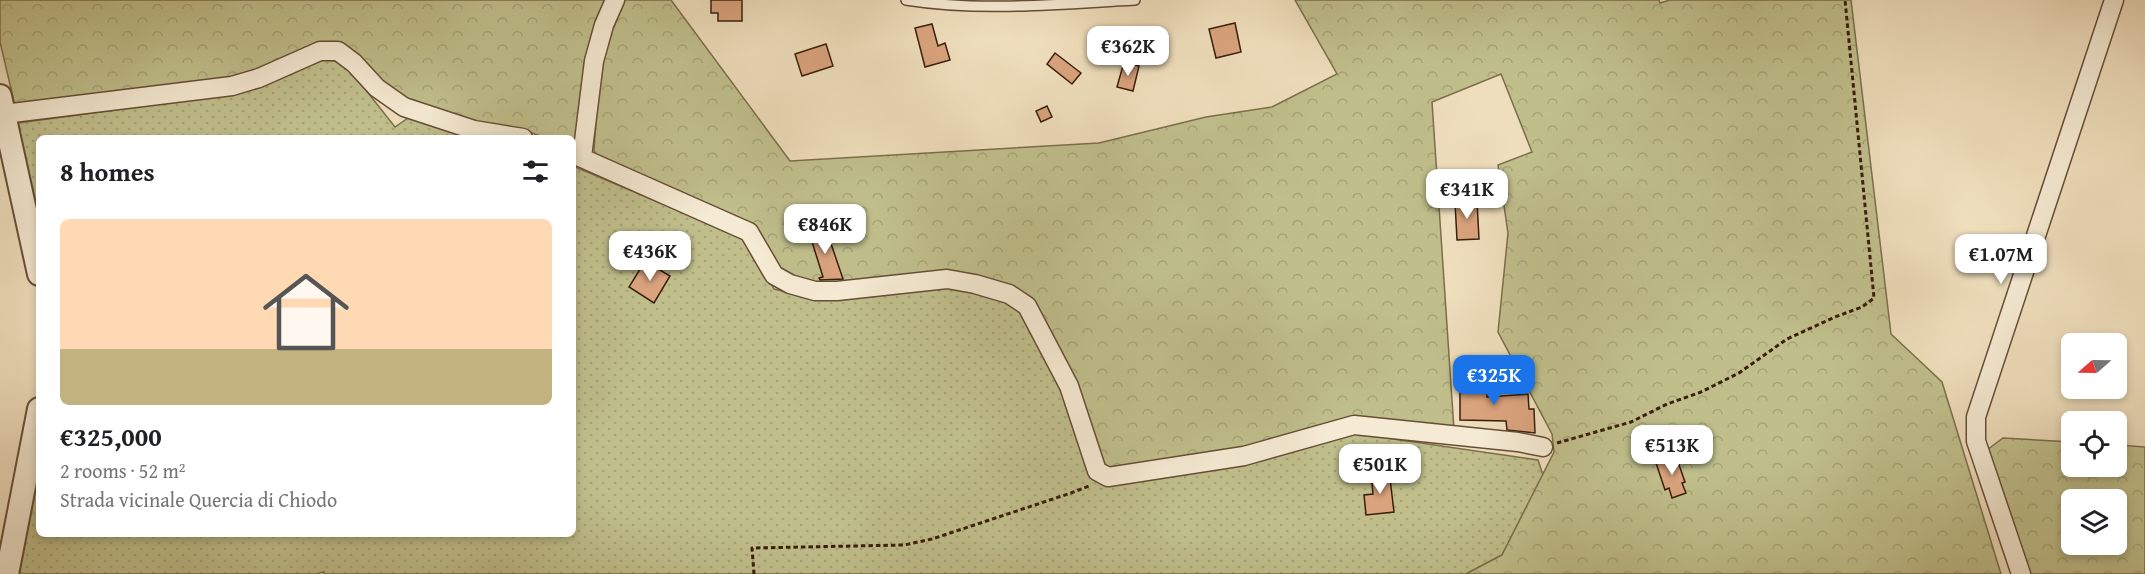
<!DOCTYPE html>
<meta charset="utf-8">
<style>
body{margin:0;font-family:"Gentium Book Plus",serif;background:#f6f6f6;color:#202124;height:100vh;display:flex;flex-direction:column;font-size:22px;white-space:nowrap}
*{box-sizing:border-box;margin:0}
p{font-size:20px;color:#757577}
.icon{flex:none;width:33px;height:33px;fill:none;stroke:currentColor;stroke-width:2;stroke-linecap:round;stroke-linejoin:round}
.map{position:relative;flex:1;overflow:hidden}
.side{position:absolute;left:36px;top:135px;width:540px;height:402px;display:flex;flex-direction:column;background:#fff;border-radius:9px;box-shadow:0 3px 9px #0003}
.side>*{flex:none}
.needle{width:39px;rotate:250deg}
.fabs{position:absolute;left:2061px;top:333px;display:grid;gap:12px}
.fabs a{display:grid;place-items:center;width:66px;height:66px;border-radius:9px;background:#fff;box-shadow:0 3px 9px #0003;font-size:30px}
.price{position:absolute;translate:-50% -51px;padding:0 14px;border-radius:12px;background:#fff;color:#222;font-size:20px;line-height:39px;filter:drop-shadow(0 2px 3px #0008)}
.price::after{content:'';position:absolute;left:50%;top:36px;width:18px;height:14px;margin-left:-9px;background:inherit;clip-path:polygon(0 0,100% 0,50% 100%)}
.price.active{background:#1a73e8;color:#fff}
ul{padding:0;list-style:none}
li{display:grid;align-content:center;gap:12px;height:318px;padding:0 24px}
li span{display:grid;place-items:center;height:186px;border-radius:9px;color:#555}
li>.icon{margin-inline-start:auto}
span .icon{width:108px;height:108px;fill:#fffc;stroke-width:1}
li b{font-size:26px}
h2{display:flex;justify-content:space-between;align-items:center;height:72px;padding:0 24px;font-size:26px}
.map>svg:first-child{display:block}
</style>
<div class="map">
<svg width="2145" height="574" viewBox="0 0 2145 574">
<defs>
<pattern id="grass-dots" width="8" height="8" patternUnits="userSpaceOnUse" patternTransform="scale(1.5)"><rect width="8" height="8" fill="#c0bf8c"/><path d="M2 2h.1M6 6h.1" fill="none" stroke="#a6a477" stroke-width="1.8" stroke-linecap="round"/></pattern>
<pattern id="forest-crowns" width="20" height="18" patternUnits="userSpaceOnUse" patternTransform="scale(1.5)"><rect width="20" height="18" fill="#c0bf8c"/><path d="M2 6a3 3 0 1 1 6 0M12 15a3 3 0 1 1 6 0" fill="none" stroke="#a6a477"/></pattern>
</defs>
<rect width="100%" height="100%" fill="#efdebc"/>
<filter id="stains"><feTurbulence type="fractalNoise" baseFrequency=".00333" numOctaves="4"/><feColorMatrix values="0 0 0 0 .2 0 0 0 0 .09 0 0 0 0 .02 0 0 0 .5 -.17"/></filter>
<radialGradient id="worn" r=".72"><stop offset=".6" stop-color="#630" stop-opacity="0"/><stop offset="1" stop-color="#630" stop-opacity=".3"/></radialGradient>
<!-- grass -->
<path fill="url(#grass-dots)" stroke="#7c6e4c" stroke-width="1.5" d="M 321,60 L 338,61 L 350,70 L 395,127 L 408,118 L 478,138 L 39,138 L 39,226 L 18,123 L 234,94 Z
M 573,166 L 741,237 L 750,245 L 774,289 L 800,295 L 947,285 L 975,288 L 1347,434 L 1359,434 L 1538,460 L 1543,475 L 1502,555 L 1466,574 L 324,574 L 324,572 L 316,574 L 19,574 L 39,468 L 39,534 L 573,534 Z"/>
<!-- forest -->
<path fill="url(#forest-crowns)" stroke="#7c6e4c" stroke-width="1.5" fill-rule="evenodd" d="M 0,0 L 609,0 L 596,24 L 585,59 L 578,141 L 573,143 L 573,138 L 546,138 L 529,132 L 473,123 L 409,101 L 380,83 L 340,45 L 232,80 L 15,106 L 0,42 Z
M 624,0 L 671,0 L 790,161 L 1099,143 L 1206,117 L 1272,107 L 1337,74 L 1295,0 L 1659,0 L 1660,3 L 1670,0 L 1851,0 L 1891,334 L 1942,382 L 2001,574 L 1466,574 L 1502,555 L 1554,452 L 1552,434 L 1498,332 L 1508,233 L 1498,165 L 1532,152 L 1501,74 L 1432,102 L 1454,430 L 1356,420 L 1243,451 L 1116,472 L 1102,465 L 1025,294 L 962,275 L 814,285 L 781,273 L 757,229 L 600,158 L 594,151 L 599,66 Z
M 2003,438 L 2071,442 L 2072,466 L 2116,466 L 2117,445 L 2145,447 L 2145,574 L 2029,574 L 1987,450 ZM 2072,500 L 2116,500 L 2116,544 L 2072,544 Z"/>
<!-- building -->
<path fill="#d9a37d" stroke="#391e0b" stroke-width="1.5" d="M 711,0 L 742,0 L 742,21 L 718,21 L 718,13 L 711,13 Z
M 1235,23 L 1241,52 L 1216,58 L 1209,29 Z
M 932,24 L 938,46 L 945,43 L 950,60 L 925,67 L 915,28 Z
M 826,44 L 833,66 L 802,76 L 795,54 Z
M 1055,53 L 1081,73 L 1072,84 L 1047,64 Z
M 1124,62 L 1139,66 L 1133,91 L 1117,87 Z
M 1047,106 L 1052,117 L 1041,122 L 1036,111 Z
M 1477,201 L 1479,239 L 1457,240 L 1455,202 Z
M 825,226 L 843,279 L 820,280 L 819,278 L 823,277 L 809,232 Z
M 645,261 L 670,276 L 654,303 L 629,287 Z
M 1460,375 L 1488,376 L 1487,397 L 1528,394 L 1529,409 L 1534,409 L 1535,433 L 1507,430 L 1506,421 L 1460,420 Z
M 1676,456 L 1685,482 L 1682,483 L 1686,493 L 1672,498 L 1669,488 L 1665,490 L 1656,463 Z
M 1389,470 L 1394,512 L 1366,515 L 1364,495 L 1373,494 L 1371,472 Z"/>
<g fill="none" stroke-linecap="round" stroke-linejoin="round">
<!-- service casing -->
<g stroke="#664e37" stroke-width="12">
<path id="service" d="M 906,0 C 981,12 1059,4 1135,0"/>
</g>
<!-- minor casing -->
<g stroke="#664e37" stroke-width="21">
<path id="minor" d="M 4,114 L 232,86 L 259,78 L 320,51 L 338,51 L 354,63 L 377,88 L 404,107 L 474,130 L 523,138
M 573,154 L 749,232 L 774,275 L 790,284 L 815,291 L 837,291 L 947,279 L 975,284 L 1009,294 L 1027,306 L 1069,386 L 1097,471 L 1108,477 L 1244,456 L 1354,425 L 1518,442 L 1543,447
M 582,157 L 594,61 L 604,25 L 615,0
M 2021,574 L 1976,441 L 1976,417 L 2114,0"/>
</g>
<!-- tertiary casing -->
<g stroke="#664e37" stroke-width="26">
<path id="tertiary" d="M 0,96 L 39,274
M 7,574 L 39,409"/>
</g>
<!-- path -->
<path stroke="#391e0b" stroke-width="3" stroke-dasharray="4.5 3" stroke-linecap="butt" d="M 1557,443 L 1631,422 L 1667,404 L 1701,392 L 1739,373 L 1787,339 L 1835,317 L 1862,307 L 1874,298 L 1845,0
M 754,574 L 752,548 L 904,545 L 932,539 L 1071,493 L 1089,486"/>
<!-- service -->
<use href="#service" stroke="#f5ead3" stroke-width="9"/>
<!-- minor -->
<use href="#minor" stroke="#f5ead3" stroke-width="18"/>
<!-- tertiary -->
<use href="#tertiary" stroke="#f5ead3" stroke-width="22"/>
</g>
<rect width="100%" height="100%" filter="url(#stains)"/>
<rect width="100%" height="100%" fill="url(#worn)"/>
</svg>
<div class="fabs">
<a><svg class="needle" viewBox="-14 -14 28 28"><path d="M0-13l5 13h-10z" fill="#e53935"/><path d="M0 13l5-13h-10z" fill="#757577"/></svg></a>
<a><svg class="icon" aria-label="locate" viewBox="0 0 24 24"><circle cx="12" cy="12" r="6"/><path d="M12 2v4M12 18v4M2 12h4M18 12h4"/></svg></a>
<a><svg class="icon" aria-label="layers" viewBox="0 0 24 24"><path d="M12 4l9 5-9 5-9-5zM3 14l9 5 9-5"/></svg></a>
</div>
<b class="price" style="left:1128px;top:77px">€362K</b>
<b class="price" style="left:1467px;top:220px">€341K</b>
<b class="price" style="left:825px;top:255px">€846K</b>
<b class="price" style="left:650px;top:282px">€436K</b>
<b class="price" style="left:2001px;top:285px">€1.07M</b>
<b class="price active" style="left:1494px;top:406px">€325K</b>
<b class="price" style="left:1672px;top:476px">€513K</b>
<b class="price" style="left:1380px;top:495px">€501K</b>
<section class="side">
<h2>8 homes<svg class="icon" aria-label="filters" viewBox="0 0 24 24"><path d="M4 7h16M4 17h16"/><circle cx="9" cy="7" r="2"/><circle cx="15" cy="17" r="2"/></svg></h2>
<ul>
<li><span style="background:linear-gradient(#ffd9b3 70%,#c2b280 0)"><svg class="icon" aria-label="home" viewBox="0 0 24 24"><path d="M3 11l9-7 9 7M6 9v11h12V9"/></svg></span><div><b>€325,000</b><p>2 rooms · 52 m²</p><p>Strada vicinale Quercia di Chiodo</p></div></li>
</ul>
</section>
</div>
